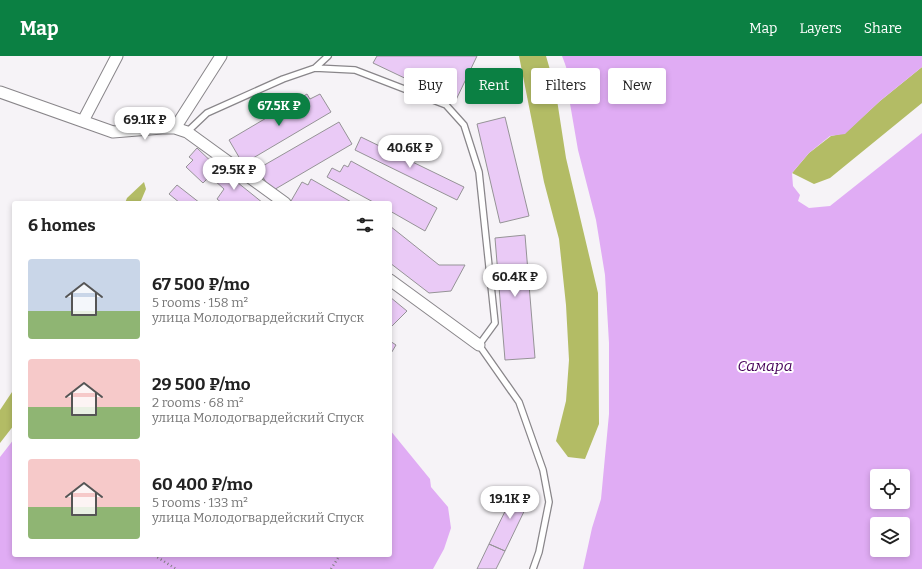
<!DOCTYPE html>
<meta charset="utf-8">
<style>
body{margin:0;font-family:Bitter,serif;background:#f2f2f2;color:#222;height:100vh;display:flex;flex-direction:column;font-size:15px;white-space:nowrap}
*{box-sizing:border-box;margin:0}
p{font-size:13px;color:#767676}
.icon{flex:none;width:22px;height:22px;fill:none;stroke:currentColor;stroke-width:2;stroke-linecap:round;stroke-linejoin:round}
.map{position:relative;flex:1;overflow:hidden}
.sheet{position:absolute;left:12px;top:145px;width:380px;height:356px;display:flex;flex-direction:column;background:#fff;border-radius:4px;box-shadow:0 2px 6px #0003}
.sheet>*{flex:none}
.guide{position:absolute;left:404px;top:12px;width:380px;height:36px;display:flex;gap:8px}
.tools{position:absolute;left:870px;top:413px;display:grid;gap:8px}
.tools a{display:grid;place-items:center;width:40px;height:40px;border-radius:4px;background:#fff;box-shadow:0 2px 6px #0003;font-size:20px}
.price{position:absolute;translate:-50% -34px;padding:0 9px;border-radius:14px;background:#fff;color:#222;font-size:13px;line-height:26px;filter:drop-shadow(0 1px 2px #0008)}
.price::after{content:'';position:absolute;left:50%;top:24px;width:12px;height:9px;margin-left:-6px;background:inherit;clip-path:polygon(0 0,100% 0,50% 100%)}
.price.selected{background:#0b8043;color:#fff}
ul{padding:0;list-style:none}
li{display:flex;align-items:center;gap:12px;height:100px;padding:0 16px}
li span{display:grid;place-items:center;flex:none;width:112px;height:80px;border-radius:4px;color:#555}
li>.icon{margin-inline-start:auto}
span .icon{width:48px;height:48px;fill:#fffc;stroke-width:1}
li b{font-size:17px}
h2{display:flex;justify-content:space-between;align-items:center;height:48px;padding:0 16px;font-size:17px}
.chip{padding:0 14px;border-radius:4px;background:#fff;box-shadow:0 2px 6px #0003;font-size:14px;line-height:36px}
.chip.selected{background:#0b8043;color:#fff}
header{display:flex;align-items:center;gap:24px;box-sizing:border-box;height:56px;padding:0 20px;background:#0b8043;color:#fff}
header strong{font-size:19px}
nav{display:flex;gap:22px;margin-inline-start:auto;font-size:14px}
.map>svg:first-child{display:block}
</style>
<header>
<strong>Map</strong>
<nav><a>Map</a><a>Layers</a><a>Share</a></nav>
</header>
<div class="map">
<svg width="922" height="513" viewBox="0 0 922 513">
<rect width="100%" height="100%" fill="#f6f3f7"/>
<!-- forest -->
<path fill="#b3bc65" d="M 519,0 L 546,0 L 555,31 L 566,102 L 598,237 L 599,368 L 585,403 L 568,401 L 556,385 L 566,345 L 569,304 L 566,249 L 559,183 L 544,126 Z
M 922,11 L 922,47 L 830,122 L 814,128 L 792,117 L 809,97 L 831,80 L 845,77 L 880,45 Z
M 144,126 L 146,133 L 140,147 L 125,147 L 127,142 Z
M 14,333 L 14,369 L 0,387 L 0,354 Z"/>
<!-- water -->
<path fill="#e0acf4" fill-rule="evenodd" d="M 562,0 L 922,0 L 922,11 L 880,45 L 845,78 L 830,80 L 809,97 L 792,117 L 793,130 L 800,139 L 798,145 L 809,152 L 830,150 L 922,77 L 922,513 L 583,513 L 592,472 L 601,443 L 609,358 L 609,287 L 605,219 L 596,164 L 578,94 L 568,36 C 570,22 567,12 562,0 ZM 877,420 L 903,420 L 903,446 L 877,446 ZM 877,468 L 903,468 L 903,494 L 877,494 Z
M 390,374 L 430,423 L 431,431 L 448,451 L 451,472 L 444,493 L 433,513 L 0,513 L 0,401 L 14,383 L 14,499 L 390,499 Z"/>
<!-- building -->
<path fill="#eacaf6" stroke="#959396" d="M 377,0 L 477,0 L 455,46 L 373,7 Z
M 307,38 L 310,43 L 320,38 L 331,56 L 243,108 L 229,84 Z
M 505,61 L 529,160 L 500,167 L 477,68 Z
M 339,66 L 352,88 L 272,135 L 262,120 L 258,123 L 254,115 Z
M 361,81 L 464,131 L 457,144 L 355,94 Z
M 197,92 L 218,112 L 203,127 L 186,111 L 193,104 L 189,101 Z
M 351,105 L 437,152 L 425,175 L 390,155 L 390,147 L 375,147 L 327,121 L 332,112 L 340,116 L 344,109 L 348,111 Z
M 222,114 L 263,147 L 222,147 L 217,143 L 224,133 L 214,124 Z
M 311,123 L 353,147 L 294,147 L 291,145 L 302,126 L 308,129 Z
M 177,129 L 200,147 L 180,147 L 169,138 Z
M 390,170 L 439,209 L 465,209 L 451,235 L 429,237 L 390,207 Z
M 525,179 L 535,302 L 505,304 L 495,182 Z
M 390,241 L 407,255 L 390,272 Z
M 390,285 L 396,289 L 390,299 Z
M 516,433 L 531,441 L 505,495 L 489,488 Z
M 489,488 L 505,495 L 496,513 L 477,513 Z"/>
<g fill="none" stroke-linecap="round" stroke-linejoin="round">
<!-- lane casing -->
<g stroke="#89868a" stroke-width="8">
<path id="lane" d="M 315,12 L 355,14 L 446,49 L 464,69 L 479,116 L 495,267 L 479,289 L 519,346 L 543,414 L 549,446 L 539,496 L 533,513
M 187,76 L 207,57 L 283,23 L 315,12 L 328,0"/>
</g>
<!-- street casing -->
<g stroke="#89868a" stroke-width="13">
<path id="street" d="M 0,36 L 113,76 L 162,72 L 175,72 L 187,76 L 285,147
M 83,65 L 117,0
M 175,72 L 221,0
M 390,224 L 479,289"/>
</g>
<!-- path -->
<path stroke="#828083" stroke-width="2.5" stroke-dasharray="1 3" stroke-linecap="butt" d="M 154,499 L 176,513
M 331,513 L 340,499"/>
<!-- lane -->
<use href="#lane" stroke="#fff" stroke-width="5.5"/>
<!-- street -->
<use href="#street" stroke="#fff" stroke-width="11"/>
</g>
<g text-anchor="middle" stroke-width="4" stroke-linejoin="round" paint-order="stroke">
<!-- water labels -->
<g font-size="15" font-style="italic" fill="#460059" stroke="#fff">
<text x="765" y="315">Самара</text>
</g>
</g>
</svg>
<div class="tools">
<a><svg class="icon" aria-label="locate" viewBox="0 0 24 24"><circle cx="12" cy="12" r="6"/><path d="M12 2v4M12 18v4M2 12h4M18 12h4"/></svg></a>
<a><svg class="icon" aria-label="layers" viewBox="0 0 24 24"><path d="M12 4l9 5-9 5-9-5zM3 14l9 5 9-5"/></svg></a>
</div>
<b class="price selected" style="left:279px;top:71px">67.5K ₽</b>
<b class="price" style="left:145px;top:85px">69.1K ₽</b>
<b class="price" style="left:410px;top:113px">40.6K ₽</b>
<b class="price" style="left:234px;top:135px">29.5K ₽</b>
<b class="price" style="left:515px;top:242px">60.4K ₽</b>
<b class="price" style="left:510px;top:464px">19.1K ₽</b>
<div class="guide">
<a class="chip">Buy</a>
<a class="chip selected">Rent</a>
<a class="chip">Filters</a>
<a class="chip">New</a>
</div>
<section class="sheet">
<h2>6 homes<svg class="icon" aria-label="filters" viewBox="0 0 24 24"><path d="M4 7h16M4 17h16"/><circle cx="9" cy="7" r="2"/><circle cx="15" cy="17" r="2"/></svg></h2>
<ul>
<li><span style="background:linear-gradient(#c9d6e8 65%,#8fb573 0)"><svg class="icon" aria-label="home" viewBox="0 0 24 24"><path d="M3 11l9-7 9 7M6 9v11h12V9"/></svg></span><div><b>67 500 ₽/mo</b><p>5 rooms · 158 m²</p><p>улица Молодогвардейский Спуск</p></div></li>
<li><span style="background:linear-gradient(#f6c9c9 60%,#8fb573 0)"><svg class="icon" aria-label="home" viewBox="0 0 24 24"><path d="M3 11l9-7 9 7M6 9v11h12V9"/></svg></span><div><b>29 500 ₽/mo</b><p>2 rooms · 68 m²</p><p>улица Молодогвардейский Спуск</p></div></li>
<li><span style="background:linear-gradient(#f6c9c9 60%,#8fb573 0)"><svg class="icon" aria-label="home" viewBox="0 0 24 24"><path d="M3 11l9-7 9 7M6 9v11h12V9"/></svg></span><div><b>60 400 ₽/mo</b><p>5 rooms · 133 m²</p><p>улица Молодогвардейский Спуск</p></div></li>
</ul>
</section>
</div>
